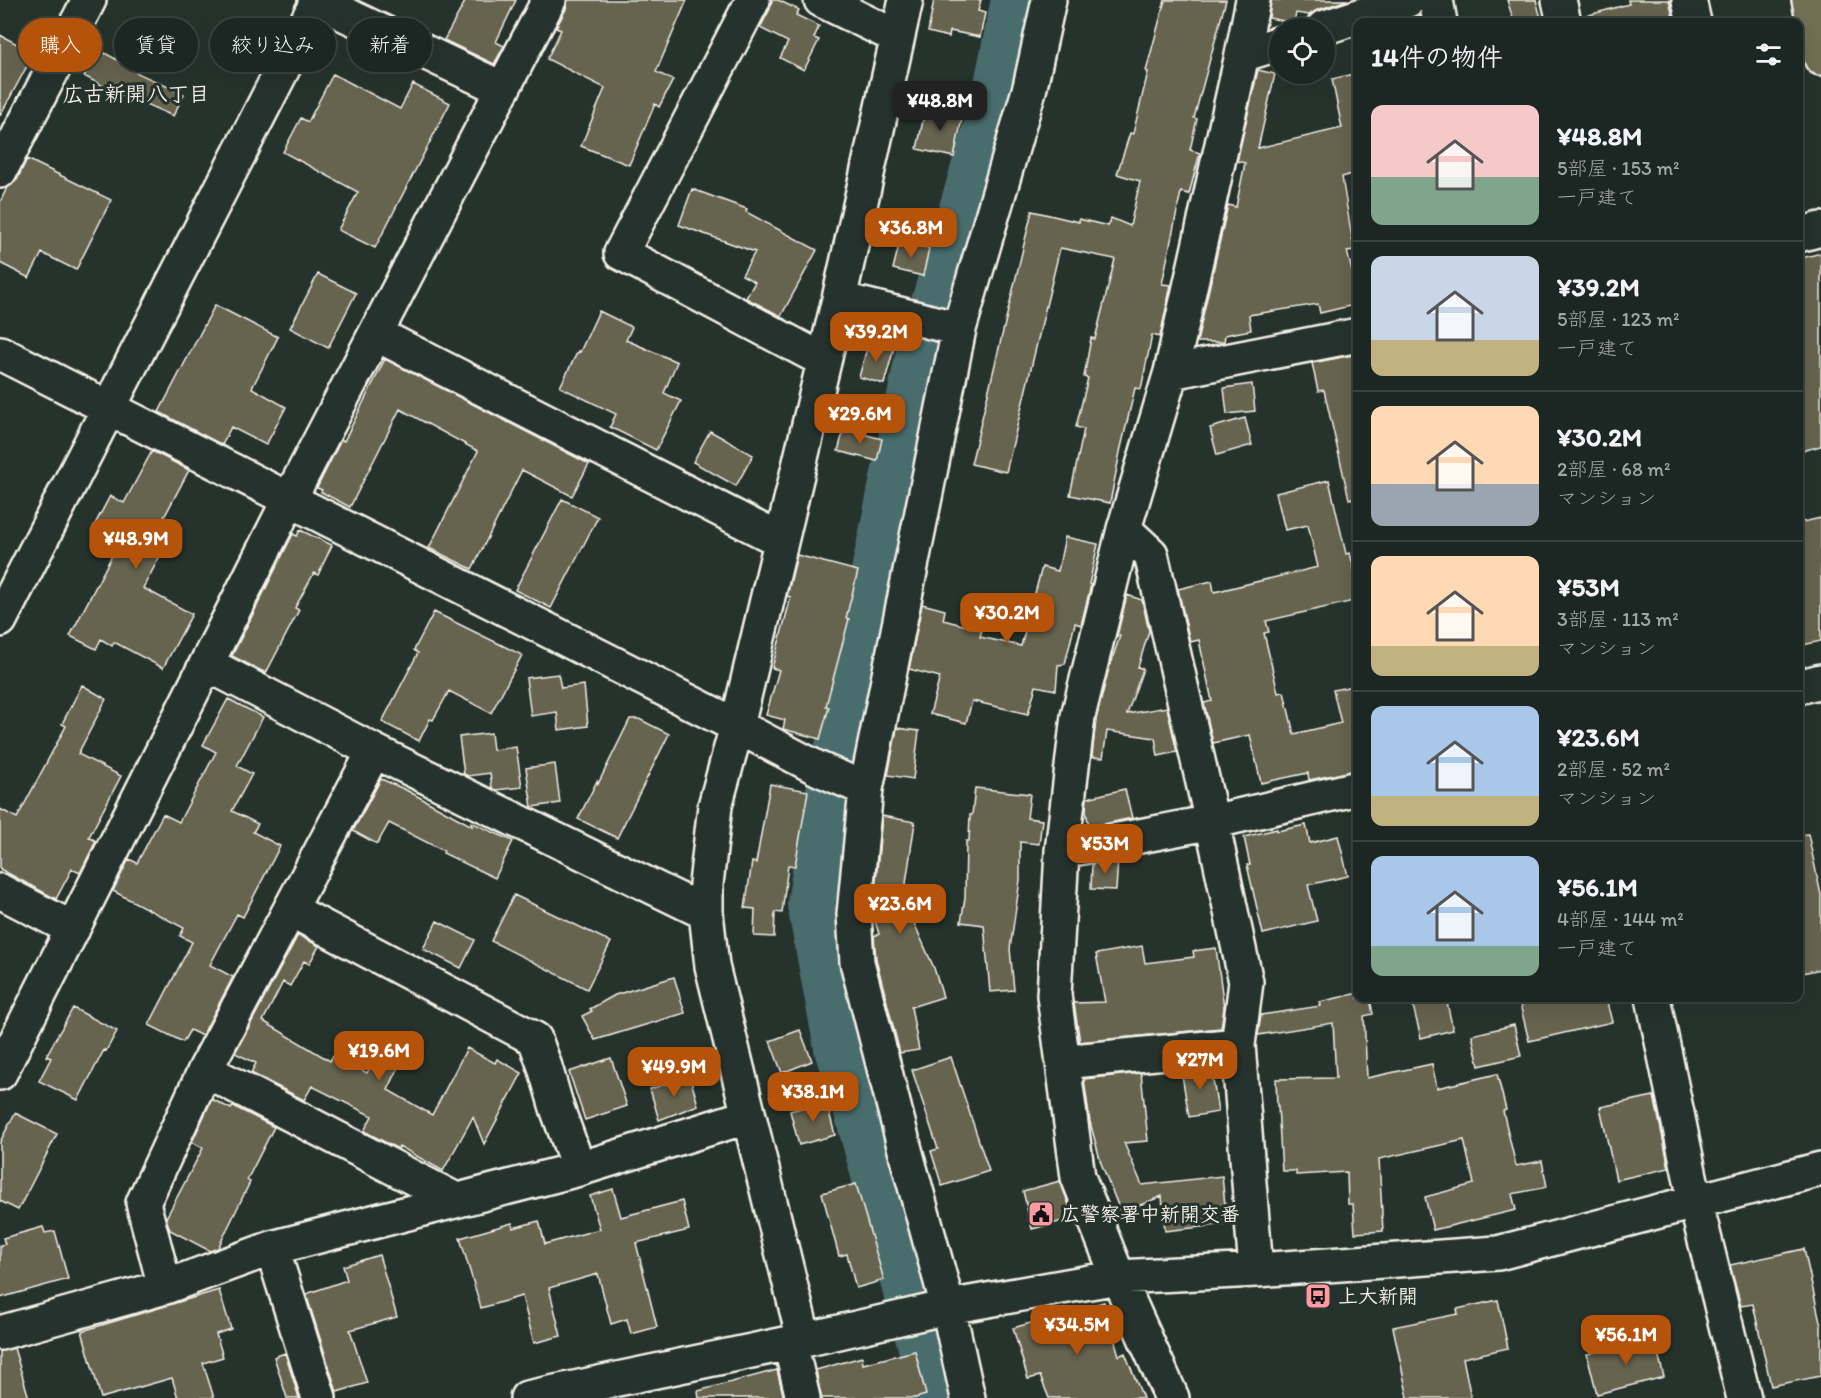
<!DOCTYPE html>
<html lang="ja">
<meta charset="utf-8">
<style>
body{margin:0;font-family:Itim,"Klee One",sans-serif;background:#29322f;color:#f1f3f6;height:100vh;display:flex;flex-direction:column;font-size:22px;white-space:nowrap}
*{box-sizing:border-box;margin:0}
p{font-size:20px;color:#a0a5a5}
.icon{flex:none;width:33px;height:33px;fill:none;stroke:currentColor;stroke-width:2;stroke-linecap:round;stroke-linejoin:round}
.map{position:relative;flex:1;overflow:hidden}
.sheet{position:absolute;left:1353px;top:18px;width:450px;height:984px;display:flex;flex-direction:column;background:#1c2622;border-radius:12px;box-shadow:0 6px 24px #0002,0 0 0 2px #3a4340}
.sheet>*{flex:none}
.hud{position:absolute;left:18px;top:18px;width:570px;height:54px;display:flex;gap:12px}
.controls{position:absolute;left:1269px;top:18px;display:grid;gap:12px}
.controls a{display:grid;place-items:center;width:66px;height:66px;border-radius:50%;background:#1c2622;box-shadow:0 6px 24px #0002,0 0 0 2px #3a4340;font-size:30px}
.price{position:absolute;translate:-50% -51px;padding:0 14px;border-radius:12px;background:#b45309;color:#fff;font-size:20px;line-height:39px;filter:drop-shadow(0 2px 3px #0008)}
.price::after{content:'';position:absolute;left:50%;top:36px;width:18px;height:14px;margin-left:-9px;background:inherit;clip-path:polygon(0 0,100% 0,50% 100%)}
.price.active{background:#222;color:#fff}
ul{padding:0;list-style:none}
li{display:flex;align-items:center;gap:18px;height:150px;padding:0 18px}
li+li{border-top:2px solid #3a4340}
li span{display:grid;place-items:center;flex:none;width:168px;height:120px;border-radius:12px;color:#555}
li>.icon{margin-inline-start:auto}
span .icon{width:72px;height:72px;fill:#fffc;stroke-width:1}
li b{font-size:26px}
h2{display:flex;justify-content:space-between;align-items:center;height:72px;padding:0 18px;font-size:26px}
.tag{padding:0 21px;border-radius:27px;background:#1c2622;box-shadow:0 6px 24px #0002,0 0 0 2px #3a4340;font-size:21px;line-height:54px}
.tag.active{background:#b45309;color:#fff}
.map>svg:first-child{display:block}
</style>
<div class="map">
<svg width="1821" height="1398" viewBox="0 0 1821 1398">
<rect width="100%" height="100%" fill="#26332d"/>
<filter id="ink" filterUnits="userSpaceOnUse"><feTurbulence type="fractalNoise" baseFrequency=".0167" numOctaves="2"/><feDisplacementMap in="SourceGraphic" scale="12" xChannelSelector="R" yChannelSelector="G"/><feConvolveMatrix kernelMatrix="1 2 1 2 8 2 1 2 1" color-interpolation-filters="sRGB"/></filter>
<g filter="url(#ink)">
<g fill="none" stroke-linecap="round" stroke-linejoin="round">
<!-- river -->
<path stroke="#486d6d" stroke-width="48" d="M 936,1398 L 857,1108 L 839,1052 L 811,904 L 825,815 L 920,353 L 994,105 L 1015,0"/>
</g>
<!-- building -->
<path fill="#66634f" stroke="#f4f1e8" stroke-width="1.5" d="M 466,0 L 516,0 L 496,42 L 504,46 L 494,64 L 444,40 Z
M 568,0 L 687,0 L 656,72 L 673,80 L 659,107 L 655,104 L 629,165 L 581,146 L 605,88 L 547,59 L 561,30 L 556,28 L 566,9 Z
M 772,0 L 778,0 L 799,10 L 796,15 L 819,26 L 814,38 L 819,40 L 804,70 L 780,58 L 788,42 L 760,28 L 770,9 Z
M 934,0 L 981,0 L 978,11 L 985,13 L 980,37 L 950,31 L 949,37 L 928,32 Z
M 1165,0 L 1226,0 L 1194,118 L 1197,119 L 1190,150 L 1200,153 L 1189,194 L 1181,192 L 1162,284 L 1171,285 L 1160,337 L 1152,335 L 1141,389 L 1135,388 L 1120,452 L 1110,503 L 1070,495 L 1084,429 L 1076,427 L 1088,378 L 1084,377 L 1091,338 L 1095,339 L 1115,259 L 1060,248 L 1006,472 L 971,464 L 1032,211 L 1079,222 L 1079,219 L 1108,226 L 1111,218 L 1130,226 L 1140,181 L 1117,174 L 1130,133 L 1133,134 L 1148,72 L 1146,71 Z
M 1271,0 L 1348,0 L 1317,10 L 1309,15 L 1296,13 L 1294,23 L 1269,18 Z
M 1507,0 L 1536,0 L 1542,22 L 1514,22 Z
M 1628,0 L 1669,0 L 1674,22 L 1586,22 L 1585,16 L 1629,4 Z
M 0,35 L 34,53 L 0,116 Z
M 99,50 L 136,70 L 135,72 L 184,94 L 173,116 L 123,94 L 122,96 L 84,76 Z
M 1258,70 L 1275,74 L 1258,148 L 1342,128 L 1332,79 L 1358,73 L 1358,172 L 1342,177 L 1354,250 L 1347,251 L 1358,296 L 1358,304 L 1320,313 L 1318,304 L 1249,315 L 1251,330 L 1225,335 L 1224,342 L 1197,342 L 1228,205 L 1236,207 L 1245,163 L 1237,161 Z
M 333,74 L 400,109 L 413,84 L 450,103 L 375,248 L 338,230 L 358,192 L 283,152 L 301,118 L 308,122 Z
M 926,106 L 963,114 L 954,157 L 917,149 Z
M 27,159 L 111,200 L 76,270 L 42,253 L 29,278 L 0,263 L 0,202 L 7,188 L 17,180 Z
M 692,189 L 747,209 L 746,212 L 817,250 L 781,316 L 746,298 L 755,282 L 742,275 L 755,252 L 679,225 Z
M 900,241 L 929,248 L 923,276 L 893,269 Z
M 1821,253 L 1821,446 L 1798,452 L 1798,259 Z
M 318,274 L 356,293 L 328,348 L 290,328 Z
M 215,305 L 278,337 L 252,388 L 286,407 L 266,445 L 231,427 L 222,445 L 159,412 Z
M 599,311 L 632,327 L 626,340 L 677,362 L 664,393 L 681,401 L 656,450 L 610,427 L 616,414 L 560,387 L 578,351 L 580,352 Z
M 869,341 L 894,348 L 884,384 L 859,377 Z
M 1358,354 L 1358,498 L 1349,499 L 1324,390 L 1318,391 L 1312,363 Z
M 385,359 L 589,464 L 572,496 L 522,470 L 472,569 L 429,548 L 478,451 L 400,409 L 350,507 L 321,492 L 322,490 L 317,488 L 341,440 L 344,441 Z
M 1252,384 L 1255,411 L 1227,414 L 1224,388 Z
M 1245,418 L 1252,445 L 1217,455 L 1210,428 Z
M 844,429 L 882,439 L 877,461 L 838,451 Z
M 710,431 L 753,455 L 736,486 L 693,462 Z
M 152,451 L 189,470 L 161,523 L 174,530 L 143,588 L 192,614 L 163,668 L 114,642 L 112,646 L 101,639 L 96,649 L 70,636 L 119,542 L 93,528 L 110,496 L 124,503 Z
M 1329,480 L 1346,554 L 1350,553 L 1358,585 L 1358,600 L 1266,621 L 1269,632 L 1264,633 L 1278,693 L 1284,692 L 1294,734 L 1341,723 L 1333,690 L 1358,685 L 1358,770 L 1309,780 L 1308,773 L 1261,783 L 1250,735 L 1213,743 L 1204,703 L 1212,701 L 1199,640 L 1190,642 L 1178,589 L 1212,581 L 1214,592 L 1318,567 L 1308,525 L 1285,530 L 1276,493 Z
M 562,499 L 598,517 L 551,608 L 515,590 Z
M 1821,518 L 1821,641 L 1798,646 L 1798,523 Z
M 300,530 L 332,545 L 318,575 L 314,573 L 295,608 L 299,610 L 266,673 L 232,656 L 293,534 L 297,536 Z
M 1065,537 L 1098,544 L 1089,584 L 1091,585 L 1081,625 L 1075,623 L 1065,664 L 1058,665 L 1056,690 L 1036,686 L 1028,714 L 972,701 L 966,723 L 930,714 L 940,677 L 909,669 L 922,604 L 945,610 L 943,620 L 982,630 L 980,637 L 1021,646 L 1042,567 L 1058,571 Z
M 797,555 L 858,571 L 846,618 L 849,619 L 826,706 L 829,707 L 820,739 L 783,729 L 785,720 L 766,715 L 779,670 L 772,668 L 791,597 L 787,596 Z
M 1127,595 L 1142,600 L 1149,631 L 1138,667 L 1143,669 L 1127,714 L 1167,707 L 1177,752 L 1158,756 L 1155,738 L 1107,731 L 1103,758 L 1092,757 L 1096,719 L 1109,668 L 1120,636 L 1117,636 Z
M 434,612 L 522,655 L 491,713 L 449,691 L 433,720 L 430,719 L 419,741 L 382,722 L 418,653 L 414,650 Z
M 558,674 L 561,688 L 584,685 L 588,726 L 559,730 L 557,712 L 531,716 L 526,678 Z
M 82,685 L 106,699 L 78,754 L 121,776 L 89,837 L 96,841 L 80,873 L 72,869 L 56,899 L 0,869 L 0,809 L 17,818 L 66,726 L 62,724 Z
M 228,699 L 263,717 L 237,766 L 252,774 L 232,811 L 258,824 L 253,832 L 280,846 L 243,917 L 237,914 L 210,965 L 233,977 L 202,1036 L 190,1030 L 183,1042 L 149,1025 L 192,942 L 180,936 L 184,928 L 113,891 L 129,859 L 137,863 L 163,814 L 179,822 L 216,752 L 203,745 Z
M 630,719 L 639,719 L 669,734 L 617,838 L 578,819 L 597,781 L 598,784 Z
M 897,728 L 919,731 L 913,779 L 888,775 Z
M 491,733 L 493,750 L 516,747 L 522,787 L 496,790 L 492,788 L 490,773 L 468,776 L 464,774 L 459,737 Z
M 555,764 L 560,803 L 532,807 L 526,768 Z
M 381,779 L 406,790 L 472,826 L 471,822 L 513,841 L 495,878 L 443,853 L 444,851 L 389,823 L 377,844 L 353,831 Z
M 770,784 L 808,791 L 795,866 L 788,865 L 782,913 L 775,912 L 774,937 L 754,936 L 755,909 L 745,908 L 752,862 L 756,863 Z
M 975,788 L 1030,794 L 1027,818 L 1042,820 L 1039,844 L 1020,842 L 1020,880 L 1010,949 L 1014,990 L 990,992 L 984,925 L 961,922 L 965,898 L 966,841 L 969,841 L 970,815 L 972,815 Z
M 1125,789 L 1132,818 L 1089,827 L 1086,811 L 1087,798 Z
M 882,816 L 915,822 L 906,883 L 917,915 L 910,914 L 934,968 L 943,997 L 911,1007 L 919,1050 L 900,1053 L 876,959 L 874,936 L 879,934 L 873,914 Z
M 1306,825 L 1310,843 L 1338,836 L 1348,876 L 1308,885 L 1317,921 L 1263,934 L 1247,865 L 1250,865 L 1244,837 L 1277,829 L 1277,831 Z
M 1808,834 L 1821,895 L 1821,969 L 1798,974 L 1798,835 Z
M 1118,859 L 1116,890 L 1091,889 L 1092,864 Z
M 514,895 L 611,942 L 587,989 L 491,941 Z
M 437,921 L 475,940 L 461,968 L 423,949 Z
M 298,935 L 319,946 L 309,964 L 304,961 L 290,986 L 283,982 L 263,1021 L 330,1061 L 333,1056 L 367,1073 L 383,1041 L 406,1052 L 388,1090 L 432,1115 L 467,1048 L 495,1063 L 497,1059 L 522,1073 L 484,1144 L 473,1117 L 443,1171 L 399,1146 L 398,1149 L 364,1131 L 372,1116 L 312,1086 L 304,1100 L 251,1073 L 256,1063 L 235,1053 Z
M 1142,946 L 1145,963 L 1194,957 L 1193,951 L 1216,948 L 1224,1008 L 1221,1028 L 1080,1042 L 1074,1003 L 1105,1002 L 1096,954 Z
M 674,977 L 685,1013 L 595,1040 L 582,1016 L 592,1011 L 590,1009 L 615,995 Z
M 1358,993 L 1358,998 L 1361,998 L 1362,1000 L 1370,999 L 1373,1014 L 1364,1016 L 1367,1078 L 1432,1064 L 1437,1088 L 1497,1074 L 1506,1110 L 1503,1111 L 1516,1166 L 1542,1161 L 1547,1187 L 1512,1194 L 1516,1210 L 1433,1230 L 1425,1197 L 1474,1184 L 1464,1140 L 1379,1159 L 1383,1231 L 1355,1233 L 1353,1204 L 1348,1204 L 1347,1172 L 1296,1175 L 1296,1171 L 1282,1171 L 1278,1106 L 1277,1106 L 1276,1079 L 1336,1078 L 1333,1023 L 1258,1035 L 1261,1015 L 1321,1006 L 1320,1002 Z
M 1411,998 L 1446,998 L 1453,1030 L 1421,1038 Z
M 1549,998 L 1606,998 L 1612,1022 L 1529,1041 L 1520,1004 Z
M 73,1008 L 117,1031 L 106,1051 L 104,1050 L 78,1100 L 39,1081 L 51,1058 L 46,1056 Z
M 1514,1025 L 1521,1056 L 1479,1066 L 1472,1035 Z
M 800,1030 L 812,1061 L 782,1073 L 770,1041 Z
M 951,1057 L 989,1171 L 942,1186 L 931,1151 L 938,1149 L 912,1070 Z
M 611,1058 L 627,1106 L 585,1120 L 569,1072 Z
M 1211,1066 L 1218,1112 L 1189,1117 L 1181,1069 Z
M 1141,1073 L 1148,1141 L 1124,1143 L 1142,1185 L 1222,1176 L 1227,1224 L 1165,1231 L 1162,1196 L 1121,1213 L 1101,1163 L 1090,1122 L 1084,1079 Z
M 690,1077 L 698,1105 L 659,1120 L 650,1089 Z
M 1654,1096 L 1669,1168 L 1616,1180 L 1600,1107 Z
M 212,1099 L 231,1109 L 233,1106 L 274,1127 L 247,1180 L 250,1182 L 218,1248 L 210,1251 L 170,1230 L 166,1218 L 203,1148 L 192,1142 Z
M 826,1101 L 835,1135 L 799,1145 L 790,1111 Z
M 15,1113 L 57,1134 L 18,1210 L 0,1201 L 0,1142 Z
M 1060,1181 L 1074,1218 L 1032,1229 L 1023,1191 Z
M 856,1184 L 884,1280 L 856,1288 L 847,1254 L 839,1256 L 822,1193 Z
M 613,1189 L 621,1217 L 682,1201 L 689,1230 L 636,1243 L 657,1327 L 631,1334 L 627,1319 L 611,1324 L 598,1274 L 549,1288 L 561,1336 L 534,1343 L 522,1296 L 481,1308 L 460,1238 L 512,1223 L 513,1228 L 539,1221 L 545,1244 L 600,1229 L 590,1196 Z
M 43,1227 L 45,1233 L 55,1231 L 68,1279 L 0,1298 L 0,1245 L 5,1244 L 3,1238 Z
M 1804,1249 L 1821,1326 L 1821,1376 L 1771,1386 L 1753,1304 L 1741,1306 L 1730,1265 Z
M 379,1255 L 397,1317 L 350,1330 L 367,1383 L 337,1392 L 306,1294 L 347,1280 L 343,1266 Z
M 219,1290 L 231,1329 L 216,1334 L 223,1357 L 203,1363 L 214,1398 L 178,1398 L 172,1378 L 101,1398 L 82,1331 Z
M 1498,1300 L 1508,1348 L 1463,1358 L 1471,1398 L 1408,1398 L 1393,1327 L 1458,1314 L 1457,1309 Z
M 1104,1302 L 1119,1356 L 1125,1353 L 1143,1398 L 1049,1398 L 1040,1376 L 1028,1379 L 1013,1328 Z
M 1654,1337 L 1664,1377 L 1597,1394 L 1587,1354 Z
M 14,1348 L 29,1398 L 0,1398 L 0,1351 Z
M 915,1351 L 926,1395 L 915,1398 L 821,1398 L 816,1370 L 862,1357 L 863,1364 Z
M 285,1353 L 299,1398 L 287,1398 L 274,1357 Z
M 777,1370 L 784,1398 L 699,1398 L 698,1391 Z"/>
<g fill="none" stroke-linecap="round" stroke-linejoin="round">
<!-- minor casing -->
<g stroke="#f4f1e8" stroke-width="38">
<path id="minor" d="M 315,0 L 503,89
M 753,0 L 621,253 L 823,360
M 821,0 L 897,37
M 1436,0 L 1440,22
M 1559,0 L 1564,22
M 1689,0 L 1694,22
M 1323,28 L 1408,0
M 1242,55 L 1280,43
M 0,171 L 89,0
M 1798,235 L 1821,229
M 839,299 L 959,329
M 376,334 L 780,540
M 0,353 L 737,726 L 819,769 L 866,789
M 1171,372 L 1358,335
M 0,620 L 318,0
M 207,664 L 374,751 L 706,913
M 1798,687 L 1821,681
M 1062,851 L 1212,822 L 1358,788
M 0,891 L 73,929
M 291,910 L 535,1039 L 545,1067 L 557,1108 L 579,1169
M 1653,998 L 1695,1200 L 1744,1398
M 1238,1045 L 1256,1270
M 1063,1062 L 1238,1045 L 1246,982 L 1212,822 L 1151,554 L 1124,529
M 205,1070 L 456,1200
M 0,1073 L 289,500 L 549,0
M 272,1248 L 319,1398
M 165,1287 L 143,1203 L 205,1070 L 374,751
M 0,1333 L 165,1287 L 272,1248 L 579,1169 L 749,1116
M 804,1340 L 712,966 L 706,913 L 706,884 L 715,806 L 737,726 L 839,299 L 906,0
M 790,1343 L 803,1398
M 527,1398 L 804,1340 L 948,1307 L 1118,1277 L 1256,1270 L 1498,1253 L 1821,1169
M 968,1398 L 948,1307 L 904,1146 L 857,962 L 854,914 L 866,789 L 959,329 L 1030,87 L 1049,0
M 1172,1398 L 1118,1277 L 1078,1177 L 1054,995 L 1062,851 L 1078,716 L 1124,529 L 1171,372 L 1242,55 L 1253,0"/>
</g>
<!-- highway casing -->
<g stroke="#f4f1e8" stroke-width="38">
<path id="highway" d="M 1809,0 L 1821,58"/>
</g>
<!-- minor -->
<use href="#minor" stroke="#26332d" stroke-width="33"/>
<!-- highway -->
<use href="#highway" stroke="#716f52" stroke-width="33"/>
</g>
</g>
<!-- icons -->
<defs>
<g id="civic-square" transform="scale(1.35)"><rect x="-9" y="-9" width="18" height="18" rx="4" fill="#ff9aa2" stroke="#26332d"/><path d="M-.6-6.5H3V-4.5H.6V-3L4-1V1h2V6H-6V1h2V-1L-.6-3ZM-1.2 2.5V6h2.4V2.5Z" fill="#111"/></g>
<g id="bus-square" transform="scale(1.35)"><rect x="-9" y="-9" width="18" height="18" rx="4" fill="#ff9aa2" stroke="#26332d"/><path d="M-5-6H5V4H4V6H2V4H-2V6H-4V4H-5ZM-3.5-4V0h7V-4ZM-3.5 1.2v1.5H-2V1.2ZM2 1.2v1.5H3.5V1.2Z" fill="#111"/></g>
</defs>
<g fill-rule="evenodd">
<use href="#civic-square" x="1041" y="1214"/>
<use href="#bus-square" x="1318" y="1296"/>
</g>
<g text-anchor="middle" stroke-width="6" stroke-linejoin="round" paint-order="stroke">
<!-- poi labels -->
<g font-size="20" font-weight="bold" fill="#f4f1e8" stroke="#26332d" text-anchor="start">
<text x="1060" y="1221">広警察署中新開交番</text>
<text x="1338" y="1303">上大新開</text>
</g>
<!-- neighbourhood labels -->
<g font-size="21" font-weight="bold" fill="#f4f1e8" stroke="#26332d">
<text x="136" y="101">広古新開八丁目</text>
</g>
</g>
</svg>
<div class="controls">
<a><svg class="icon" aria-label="locate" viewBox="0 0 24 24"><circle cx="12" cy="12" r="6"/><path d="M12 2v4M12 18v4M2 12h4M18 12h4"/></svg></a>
</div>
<b class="price active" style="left:940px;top:132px">¥48.8M</b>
<b class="price" style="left:911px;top:259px">¥36.8M</b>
<b class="price" style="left:876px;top:363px">¥39.2M</b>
<b class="price" style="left:860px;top:445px">¥29.6M</b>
<b class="price" style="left:136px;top:570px">¥48.9M</b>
<b class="price" style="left:1007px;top:644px">¥30.2M</b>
<b class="price" style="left:1105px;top:875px">¥53M</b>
<b class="price" style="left:900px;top:935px">¥23.6M</b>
<b class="price" style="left:379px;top:1082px">¥19.6M</b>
<b class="price" style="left:1200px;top:1091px">¥27M</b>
<b class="price" style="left:674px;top:1098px">¥49.9M</b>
<b class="price" style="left:813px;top:1123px">¥38.1M</b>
<b class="price" style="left:1077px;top:1356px">¥34.5M</b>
<b class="price" style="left:1626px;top:1366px">¥56.1M</b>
<div class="hud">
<a class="tag active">購入</a>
<a class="tag">賃貸</a>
<a class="tag">絞り込み</a>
<a class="tag">新着</a>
</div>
<section class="sheet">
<h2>14件の物件<svg class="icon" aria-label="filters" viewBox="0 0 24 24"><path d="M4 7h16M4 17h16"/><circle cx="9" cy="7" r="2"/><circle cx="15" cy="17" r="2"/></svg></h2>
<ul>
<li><span style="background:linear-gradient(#f6c9c9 60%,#7fa58c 0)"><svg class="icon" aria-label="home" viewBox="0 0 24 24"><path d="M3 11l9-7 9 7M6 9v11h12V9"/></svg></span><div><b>¥48.8M</b><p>5部屋 · 153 m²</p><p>一戸建て</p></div></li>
<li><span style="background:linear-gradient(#c9d6e8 70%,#c2b280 0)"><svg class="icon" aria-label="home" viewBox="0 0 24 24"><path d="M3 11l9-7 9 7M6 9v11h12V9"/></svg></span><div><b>¥39.2M</b><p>5部屋 · 123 m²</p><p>一戸建て</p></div></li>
<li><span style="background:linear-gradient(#ffd9b3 65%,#9aa5b1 0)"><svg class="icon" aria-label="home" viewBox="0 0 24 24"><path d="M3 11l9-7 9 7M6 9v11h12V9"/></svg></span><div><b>¥30.2M</b><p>2部屋 · 68 m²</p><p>マンション</p></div></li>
<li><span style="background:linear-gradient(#ffd9b3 75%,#c2b280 0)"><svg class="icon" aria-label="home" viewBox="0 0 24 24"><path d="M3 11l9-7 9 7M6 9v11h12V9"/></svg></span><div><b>¥53M</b><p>3部屋 · 113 m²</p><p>マンション</p></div></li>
<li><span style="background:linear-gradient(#a9c7e8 75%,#c2b280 0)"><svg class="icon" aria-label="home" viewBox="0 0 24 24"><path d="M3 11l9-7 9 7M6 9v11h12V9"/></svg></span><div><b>¥23.6M</b><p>2部屋 · 52 m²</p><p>マンション</p></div></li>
<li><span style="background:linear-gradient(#a9c7e8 75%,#7fa58c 0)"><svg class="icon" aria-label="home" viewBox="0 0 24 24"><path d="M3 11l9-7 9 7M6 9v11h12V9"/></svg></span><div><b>¥56.1M</b><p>4部屋 · 144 m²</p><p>一戸建て</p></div></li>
</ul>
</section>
</div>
